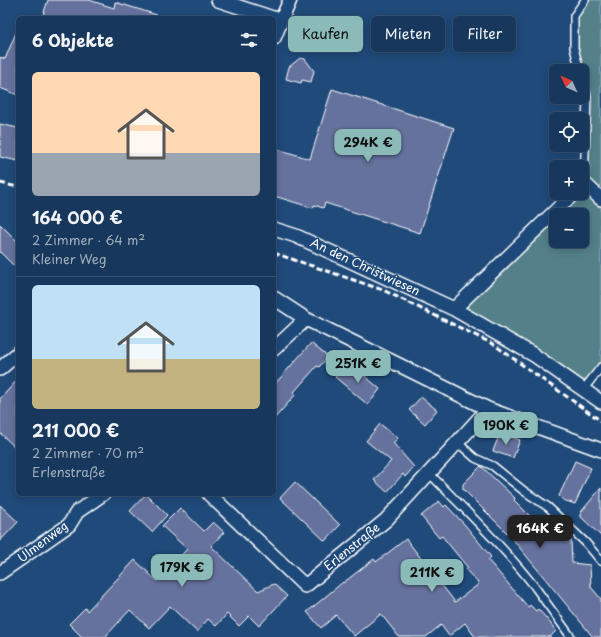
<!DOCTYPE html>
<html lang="de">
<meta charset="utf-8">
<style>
body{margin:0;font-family:"Playpen Sans",sans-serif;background:#203f62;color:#f1f3f6;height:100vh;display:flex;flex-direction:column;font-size:15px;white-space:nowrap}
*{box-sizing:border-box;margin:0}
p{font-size:13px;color:#9eacbb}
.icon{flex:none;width:22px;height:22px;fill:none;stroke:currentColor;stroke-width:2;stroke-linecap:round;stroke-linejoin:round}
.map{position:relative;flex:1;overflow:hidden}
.sheet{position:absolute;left:16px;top:16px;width:260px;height:480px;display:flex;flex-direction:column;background:#17385c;border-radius:6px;box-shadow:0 2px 10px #0003,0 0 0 1px #365272}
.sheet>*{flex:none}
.guide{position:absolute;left:288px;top:16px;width:253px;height:36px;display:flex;gap:8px}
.needle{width:26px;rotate:314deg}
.tools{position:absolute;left:549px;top:64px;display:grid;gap:8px}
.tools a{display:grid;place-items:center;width:40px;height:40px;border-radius:6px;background:#17385c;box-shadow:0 2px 10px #0003,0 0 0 1px #365272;font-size:20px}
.price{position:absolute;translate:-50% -34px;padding:0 9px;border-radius:8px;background:#8bbbb9;color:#111;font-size:13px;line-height:26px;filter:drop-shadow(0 1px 2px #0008)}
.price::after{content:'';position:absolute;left:50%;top:24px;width:12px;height:9px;margin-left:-6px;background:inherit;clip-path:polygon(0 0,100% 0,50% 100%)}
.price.selected{background:#222;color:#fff}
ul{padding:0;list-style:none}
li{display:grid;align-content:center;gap:8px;height:212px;padding:0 16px}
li+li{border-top:1px solid #365272}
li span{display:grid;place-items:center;height:124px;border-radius:6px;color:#555}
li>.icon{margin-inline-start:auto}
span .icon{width:72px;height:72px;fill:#fffc;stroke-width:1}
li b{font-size:17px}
h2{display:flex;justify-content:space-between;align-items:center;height:48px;padding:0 16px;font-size:17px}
.tag{padding:0 14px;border-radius:6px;background:#17385c;box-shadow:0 2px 10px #0003,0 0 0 1px #365272;font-size:14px;line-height:36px}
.tag.selected{background:#8bbbb9;color:#111}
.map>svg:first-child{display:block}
</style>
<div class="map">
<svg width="601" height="637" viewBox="0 0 601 637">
<rect width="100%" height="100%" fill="#1f4a7a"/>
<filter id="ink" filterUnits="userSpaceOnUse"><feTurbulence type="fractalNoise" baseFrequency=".025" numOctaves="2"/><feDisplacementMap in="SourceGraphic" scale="8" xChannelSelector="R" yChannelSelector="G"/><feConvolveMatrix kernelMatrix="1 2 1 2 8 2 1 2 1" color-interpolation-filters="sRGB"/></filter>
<g filter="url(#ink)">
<!-- green -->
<path fill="#538089" stroke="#a9c0c4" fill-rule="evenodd" d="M 585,0 L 601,0 L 601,367 L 583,390 L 454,309 L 574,193 L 582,193 L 587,96 L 582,78 L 582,71 L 574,48 L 574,16 ZM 556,215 L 582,215 L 582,241 L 556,241 Z"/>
<!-- building -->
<path fill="#66729e" stroke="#fff" d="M 48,0 L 89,0 L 114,8 L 115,2 L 157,15 L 157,18 L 42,18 Z
M 18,28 L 18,95 L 0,88 L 0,57 L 5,59 Z
M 300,58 L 305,59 L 314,71 L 311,82 L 302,80 L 301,83 L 286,79 L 289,67 Z
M 332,89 L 454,128 L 420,233 L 325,203 L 323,208 L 314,205 L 313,208 L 274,196 L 274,148 L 310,159 Z
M 0,124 L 18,128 L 18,161 L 0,157 Z
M 0,224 L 18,242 L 18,270 L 0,252 Z
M 311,343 L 328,357 L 319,367 L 317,366 L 294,392 L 296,394 L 274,419 L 274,385 Z
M 345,365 L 358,375 L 360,372 L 380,389 L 368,405 L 335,377 Z
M 18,379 L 18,450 L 0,433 L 0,399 Z
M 421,397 L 437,410 L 425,424 L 409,410 Z
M 380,424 L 398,438 L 393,443 L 414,467 L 405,477 L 403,474 L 387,492 L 374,480 L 391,461 L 366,441 Z
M 500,433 L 520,440 L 513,458 L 493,451 Z
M 575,461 L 591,468 L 575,504 L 563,500 L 559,496 Z
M 481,466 L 515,498 L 514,500 L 532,518 L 535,516 L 554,539 L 571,540 L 572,563 L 590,565 L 591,587 L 601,599 L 601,637 L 593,637 L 510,536 L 463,489 L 463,484 Z
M 295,482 L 340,525 L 325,541 L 280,498 Z
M 601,488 L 601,536 L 581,517 L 581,512 Z
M 146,494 L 167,515 L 152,532 L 130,511 Z
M 439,501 L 444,507 L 446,505 L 465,525 L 491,557 L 488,560 L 528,607 L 530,605 L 536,611 L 538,609 L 548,620 L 556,631 L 550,637 L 475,637 L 465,623 L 449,636 L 441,625 L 426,637 L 399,637 L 381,614 L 354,636 L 336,615 L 321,628 L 307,612 L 343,582 L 343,583 L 374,559 L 376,562 L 406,539 L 455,602 L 479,584 L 466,570 L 468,568 L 442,536 L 439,538 L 421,516 Z
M 0,505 L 18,522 L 0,541 Z
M 180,508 L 204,531 L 213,522 L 224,532 L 211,546 L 258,591 L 274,584 L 287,596 L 259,626 L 249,616 L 239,626 L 227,614 L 216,626 L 208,619 L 197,632 L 170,606 L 149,628 L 130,610 L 105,637 L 82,637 L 69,624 L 85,608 L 87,611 L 135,560 L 157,581 L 187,549 L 162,526 Z"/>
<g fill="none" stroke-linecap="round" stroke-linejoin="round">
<!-- service casing -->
<g stroke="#fff" stroke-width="10">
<path id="service" d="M 580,71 L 574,48 L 574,16 L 585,0
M 582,78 L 587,96 L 584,183
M 583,390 L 601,367
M 457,442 L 475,458 L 493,466 L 524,491 L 548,507 L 586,543 L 601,561
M 429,473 C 465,510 503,546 535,587 C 547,604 559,620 571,637"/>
</g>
<!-- minor casing -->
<g stroke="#fff" stroke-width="16">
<path id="minor" d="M 218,0 L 273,18
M 274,18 L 281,21 L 274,38
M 281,21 L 290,0
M 582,185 L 584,183 L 601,199
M 274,229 L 296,236 L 454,309 L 534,355 L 601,402
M 274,298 L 306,319 L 488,409 L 601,450
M 454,309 L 574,193
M 274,349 L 306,319
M 0,369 L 18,353
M 209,494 L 305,586 L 386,520 L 488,409
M 0,573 L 69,525 L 77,512 L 103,494"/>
</g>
<!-- service -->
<use href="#service" stroke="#1f4a7a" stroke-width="7"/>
<!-- minor -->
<use href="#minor" stroke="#1f4a7a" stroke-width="13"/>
<!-- rail -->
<path stroke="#fff" stroke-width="3" stroke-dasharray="6 3" stroke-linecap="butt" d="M 0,183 L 18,187
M 274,253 L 383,290 L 493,344 L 601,421"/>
</g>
</g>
<g text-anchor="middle" stroke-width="3" stroke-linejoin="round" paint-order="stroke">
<!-- street labels -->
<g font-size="12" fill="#fff" stroke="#1f4a7a">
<text transform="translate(365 267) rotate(25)" y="4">An den Christwiesen</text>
<text transform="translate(43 542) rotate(-37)" y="4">Ulmenweg</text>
<text transform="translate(352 547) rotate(-39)" y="4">Erlenstraße</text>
</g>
</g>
</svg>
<div class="tools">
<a><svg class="needle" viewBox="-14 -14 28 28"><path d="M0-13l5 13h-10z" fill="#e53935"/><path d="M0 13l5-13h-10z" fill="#9eacbb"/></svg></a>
<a><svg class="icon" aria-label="locate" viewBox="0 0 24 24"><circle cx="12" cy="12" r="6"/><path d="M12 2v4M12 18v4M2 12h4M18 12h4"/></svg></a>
<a>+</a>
<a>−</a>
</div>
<b class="price" style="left:368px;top:163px">294K €</b>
<b class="price" style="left:358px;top:384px">251K €</b>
<b class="price" style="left:506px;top:446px">190K €</b>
<b class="price selected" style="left:540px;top:549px">164K €</b>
<b class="price" style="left:182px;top:588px">179K €</b>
<b class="price" style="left:432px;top:593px">211K €</b>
<div class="guide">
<a class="tag selected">Kaufen</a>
<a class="tag">Mieten</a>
<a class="tag">Filter</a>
</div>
<section class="sheet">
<h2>6 Objekte<svg class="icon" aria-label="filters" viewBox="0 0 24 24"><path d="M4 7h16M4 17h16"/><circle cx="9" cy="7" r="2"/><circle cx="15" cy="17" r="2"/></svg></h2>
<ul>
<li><span style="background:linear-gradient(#ffd9b3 65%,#9aa5b1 0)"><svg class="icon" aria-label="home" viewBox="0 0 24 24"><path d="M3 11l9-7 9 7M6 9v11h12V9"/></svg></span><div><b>164 000 €</b><p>2 Zimmer · 64 m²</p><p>Kleiner Weg</p></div></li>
<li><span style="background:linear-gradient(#bfe0f5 60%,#c2b280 0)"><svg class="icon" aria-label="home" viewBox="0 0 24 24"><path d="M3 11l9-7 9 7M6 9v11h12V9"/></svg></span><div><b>211 000 €</b><p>2 Zimmer · 70 m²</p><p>Erlenstraße</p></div></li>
</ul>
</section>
</div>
